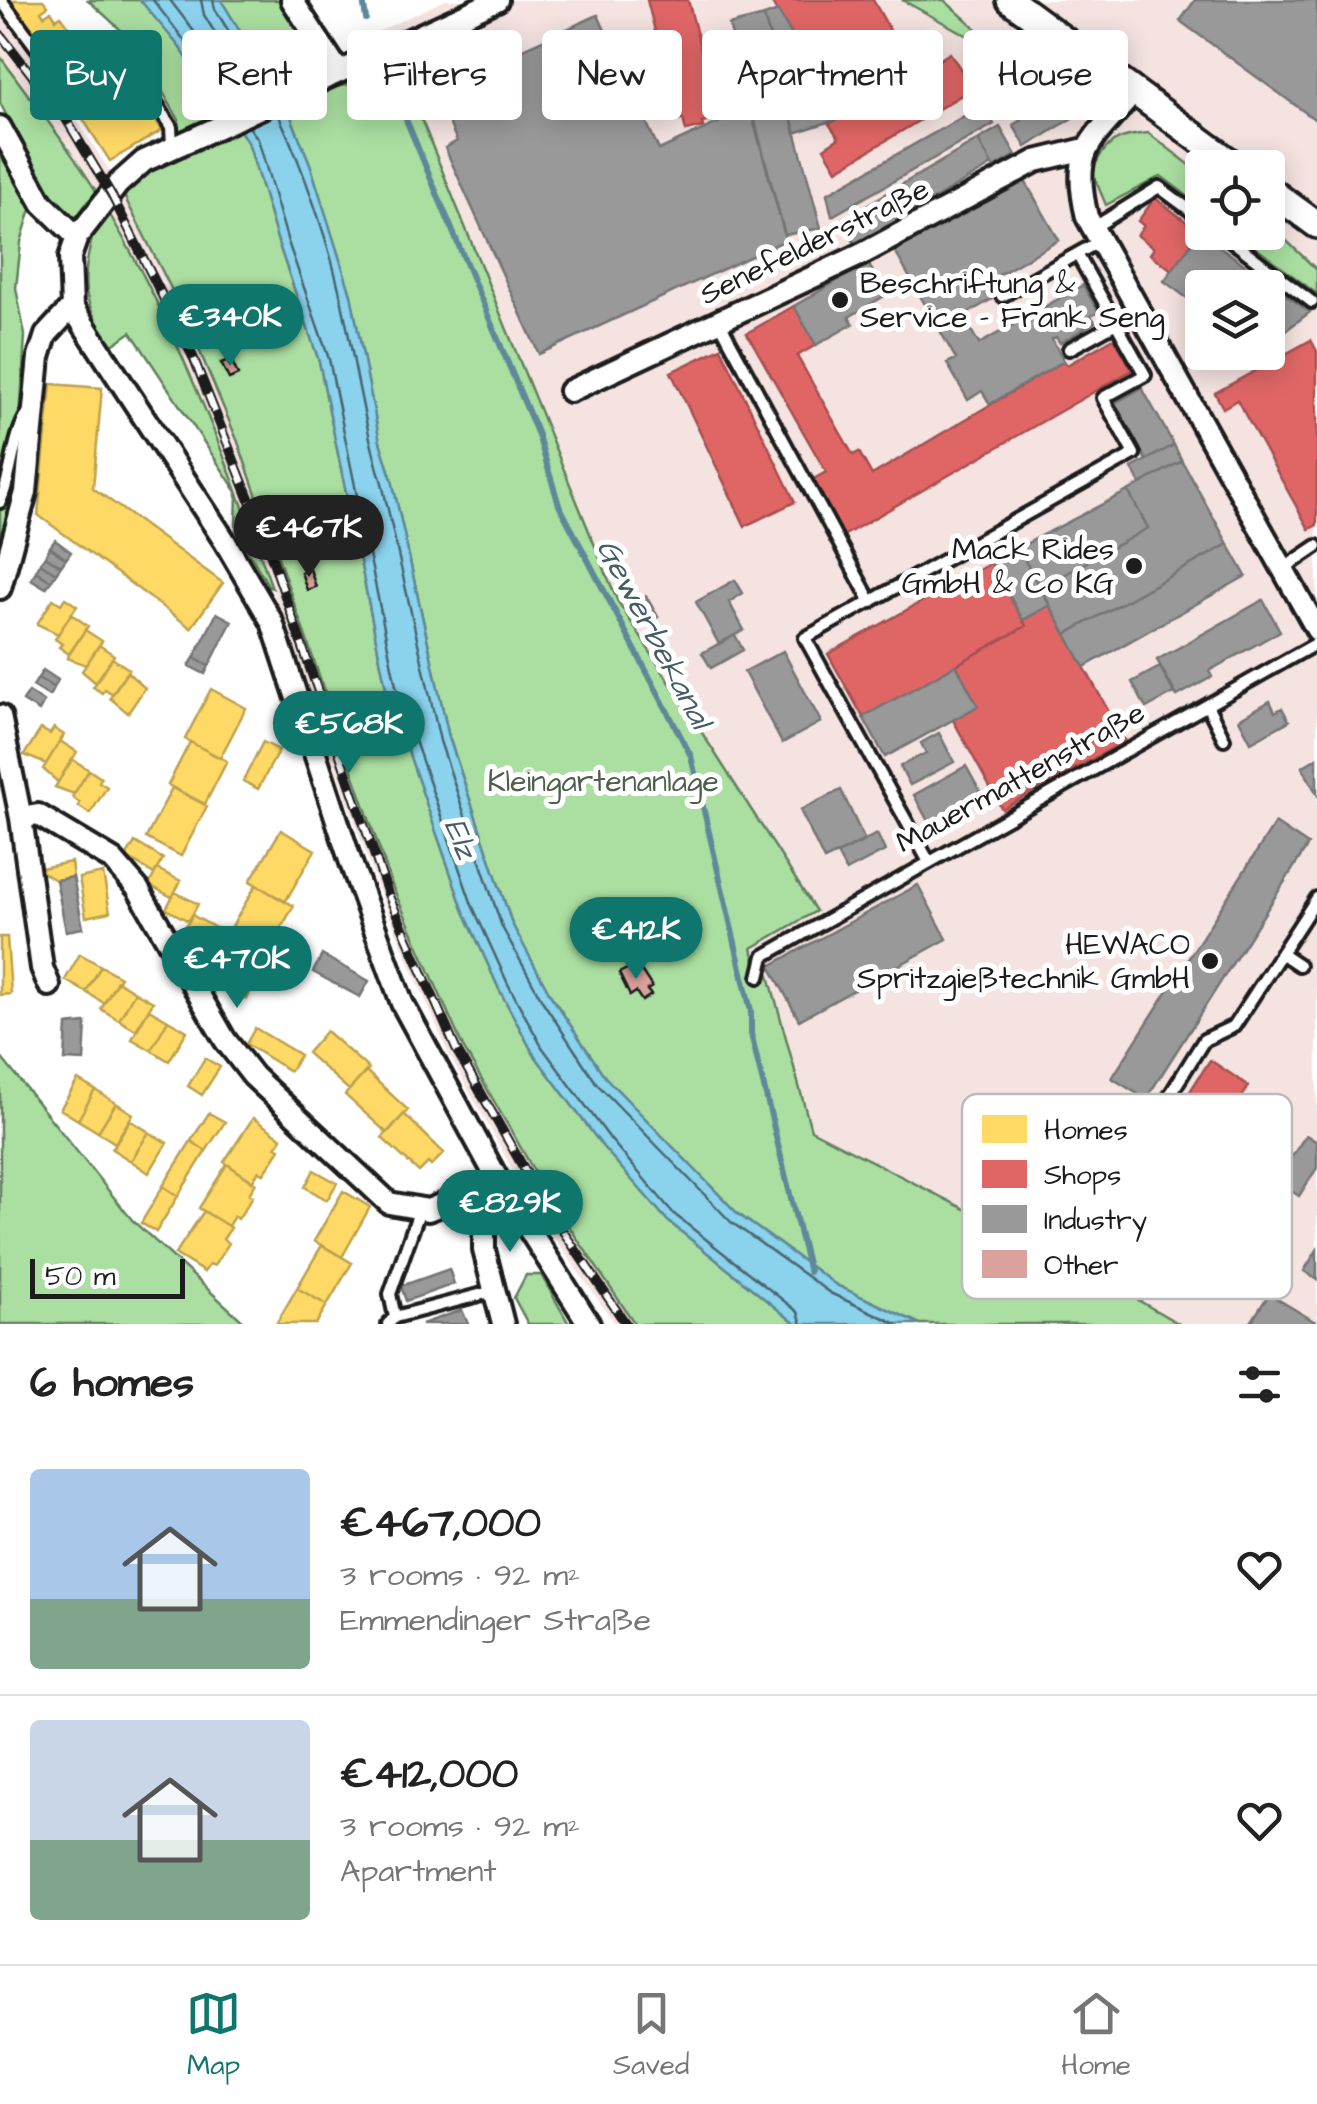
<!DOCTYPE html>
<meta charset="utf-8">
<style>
body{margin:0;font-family:"Architects Daughter",sans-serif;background:#f2f2f2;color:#222;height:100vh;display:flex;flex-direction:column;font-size:38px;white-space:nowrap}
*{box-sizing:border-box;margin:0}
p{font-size:32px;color:#767676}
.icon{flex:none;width:55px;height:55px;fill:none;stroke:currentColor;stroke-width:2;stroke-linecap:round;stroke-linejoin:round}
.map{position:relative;height:1324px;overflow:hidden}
.sheet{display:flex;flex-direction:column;background:#fff;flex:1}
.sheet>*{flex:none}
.top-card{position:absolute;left:30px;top:30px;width:1258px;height:90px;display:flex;gap:20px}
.controls{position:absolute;left:1185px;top:150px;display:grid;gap:20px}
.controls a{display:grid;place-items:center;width:100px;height:100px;border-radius:10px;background:#fff;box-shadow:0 5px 25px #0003;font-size:50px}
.scale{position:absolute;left:30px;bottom:25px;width:155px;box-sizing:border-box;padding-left:10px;border:5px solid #1c1c1c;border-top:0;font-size:28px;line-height:35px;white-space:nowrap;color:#1c1c1c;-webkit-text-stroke:8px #fff;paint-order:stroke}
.price{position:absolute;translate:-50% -85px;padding:0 22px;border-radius:35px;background:#0f766e;color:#fff;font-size:32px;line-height:65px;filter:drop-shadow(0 2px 5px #0008)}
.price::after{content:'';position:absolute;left:50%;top:60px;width:30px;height:22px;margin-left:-15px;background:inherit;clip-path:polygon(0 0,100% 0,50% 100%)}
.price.selected{background:#222;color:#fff}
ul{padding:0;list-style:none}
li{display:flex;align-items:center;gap:30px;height:250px;padding:0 30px}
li+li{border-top:2px solid #e0e0e0}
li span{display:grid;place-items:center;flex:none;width:280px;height:200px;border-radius:10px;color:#555}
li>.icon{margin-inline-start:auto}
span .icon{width:120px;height:120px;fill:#fffc;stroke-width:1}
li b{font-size:42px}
h2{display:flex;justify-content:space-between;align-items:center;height:120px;padding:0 30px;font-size:42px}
.tag{padding:0 35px;border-radius:10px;background:#fff;box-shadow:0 5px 25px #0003;font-size:35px;line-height:90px}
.tag.selected{background:#0f766e;color:#fff}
.tab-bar{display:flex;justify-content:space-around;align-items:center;height:140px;border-top:2px solid #e0e0e0;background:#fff;font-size:28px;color:#767676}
.tab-bar a{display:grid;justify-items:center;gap:5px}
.tab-bar .selected{color:#0f766e}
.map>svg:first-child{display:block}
</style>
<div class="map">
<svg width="1317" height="1324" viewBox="0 0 1317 1324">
<rect width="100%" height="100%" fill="#fff"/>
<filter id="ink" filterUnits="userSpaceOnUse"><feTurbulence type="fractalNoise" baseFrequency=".01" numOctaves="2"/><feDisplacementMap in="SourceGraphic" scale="20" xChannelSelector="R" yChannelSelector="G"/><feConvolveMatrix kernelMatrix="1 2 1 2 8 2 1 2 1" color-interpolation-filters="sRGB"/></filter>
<g filter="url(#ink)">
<!-- built -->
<path fill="#f4e3e1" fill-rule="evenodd" d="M 445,0 L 1317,0 L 1317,1324 L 1179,1324 L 1112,1285 L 811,1131 L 768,972 L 757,967 L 752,948 L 815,910 L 617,600 L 400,68 L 376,79 L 335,87 L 339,72 L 362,39 ZM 1202,168 L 1268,168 L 1268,232 L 1202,232 ZM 1202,288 L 1268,288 L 1268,352 L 1202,352 Z
M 0,11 L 57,89 L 118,184 L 184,314 L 238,442 L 393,888 L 463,1047 L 549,1197 L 635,1324 L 615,1324 L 535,1210 L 449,1055 L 382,899 L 224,453 L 153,294 L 104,202 L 0,56 Z"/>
<!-- green -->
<path fill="#aadfa1" stroke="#637e5e" stroke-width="2.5" d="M 88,0 L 140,0 L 177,43 L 248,142 L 279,245 L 319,361 L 386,688 L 463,909 L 499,989 L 533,1053 L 603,1147 L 668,1221 L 796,1324 L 635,1324 L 549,1197 L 463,1047 L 393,888 L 238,442 L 184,314 L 118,184 L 172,146 L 179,120 L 134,42 Z
M 221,0 L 292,0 L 339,72 L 336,87 L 376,79 L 400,67 L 617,600 L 816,911 L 752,948 L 759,977 L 768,972 L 811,1130 L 1112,1285 L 1179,1324 L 920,1324 L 836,1285 L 738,1214 L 605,1077 L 551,996 L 512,924 L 449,737 L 392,480 L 380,442 L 351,295 L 310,164 L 289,112 Z
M 902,0 L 944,0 L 1012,60 Z
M 0,56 C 35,106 75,154 105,206 C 176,326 226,456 272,588 L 269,587 L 236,530 L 237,492 L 131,332 L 111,346 C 81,298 80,286 94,230 L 52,203 L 0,103 Z
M 0,127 L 42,203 L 30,212 L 21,242 L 16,288 L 25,335 L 15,506 L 0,557 Z
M 1148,133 L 1202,174 L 1202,207 L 1161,176 L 1106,205 L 1092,172 C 1104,142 1117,136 1148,133 Z
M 1268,223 L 1317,270 L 1317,294 L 1236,233 L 1268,232 Z
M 0,1056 L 133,1221 L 246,1324 L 0,1324 Z
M 526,1275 L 541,1275 L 569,1324 L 528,1324 L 514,1298 Z"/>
<!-- water -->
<path fill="#8bd2ed" stroke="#5f8999" stroke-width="2.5" d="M 140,0 L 221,0 L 289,112 L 310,164 L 351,295 L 380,442 L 392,480 L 449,738 L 512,924 L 551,996 L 605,1077 L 738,1214 L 836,1285 L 920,1324 L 796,1324 L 668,1221 L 603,1147 L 533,1053 L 499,989 L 463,909 L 386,688 L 319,361 L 279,245 L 248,142 L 177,44 Z"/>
<!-- homes -->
<path fill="#ffd966" stroke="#bba050" stroke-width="2.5" d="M 7,0 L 43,0 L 48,6 L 41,11 L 44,16 L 51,11 L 56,19 L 61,16 L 84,47 L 87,44 L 99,60 L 67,84 Z
M 123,69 L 162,130 L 110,161 L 72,102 Z
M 51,384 L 102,388 L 93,488 L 223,583 L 191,628 L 38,515 Z
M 65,598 L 77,606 L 58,634 L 37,624 L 53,599 L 61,604 Z
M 71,614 L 88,626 L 69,654 L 59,647 L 62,644 L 55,639 Z
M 85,630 L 102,641 L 86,665 L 67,658 Z
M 99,645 L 114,655 L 96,683 L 82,671 Z
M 112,658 L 129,669 L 112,694 L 105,689 L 102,693 L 93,687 Z
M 127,672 L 145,688 L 128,713 L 110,698 Z
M 211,689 L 246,708 L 220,758 L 185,739 Z
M 54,728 L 64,735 L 46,764 L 24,755 L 41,729 L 50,734 Z
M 60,741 L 77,752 L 58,782 L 43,769 Z
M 190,742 L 227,761 L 205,804 L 168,785 Z
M 263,742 L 279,750 L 258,789 L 243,781 Z
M 72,759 L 89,770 L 74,794 L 55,787 Z
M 89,770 L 101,778 L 99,782 L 107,787 L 90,814 L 78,806 L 80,803 L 72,797 Z
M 172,788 L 207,806 L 181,856 L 146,838 Z
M 281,830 L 315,850 L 285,902 L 250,881 Z
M 135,842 L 163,859 L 154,874 L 126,857 Z
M 71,862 L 73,877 L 56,880 L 36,869 Z
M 157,869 L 181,881 L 172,897 L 149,885 Z
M 103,873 L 110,912 L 86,917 L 79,878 Z
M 256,885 L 294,906 L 269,948 L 232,926 Z
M 175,892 L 198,904 L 189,921 L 166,909 Z
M 192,915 L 221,931 L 213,945 L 184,929 Z
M 239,930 L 274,952 L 246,999 L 210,978 Z
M 0,937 L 7,937 L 11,994 L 0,995 Z
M 80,954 L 101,966 L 86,992 L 65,980 Z
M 101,966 L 120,977 L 104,1003 L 86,992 Z
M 117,981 L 135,992 L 119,1020 L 101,1009 Z
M 135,992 L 153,1002 L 136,1030 L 119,1020 Z
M 149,1009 L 168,1020 L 151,1050 L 132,1039 Z
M 168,1020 L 187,1031 L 169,1061 L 151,1050 Z
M 255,1028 L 300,1055 L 290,1071 L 246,1044 Z
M 326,1031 L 369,1069 L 349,1090 L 307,1053 Z
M 205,1058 L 220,1067 L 202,1095 L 188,1086 Z
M 366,1071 L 408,1110 L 387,1133 L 345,1095 Z
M 78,1080 L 95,1090 L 78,1120 L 60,1109 Z
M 95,1090 L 116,1103 L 98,1132 L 78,1120 Z
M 116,1103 L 133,1114 L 115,1143 L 98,1132 Z
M 209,1113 L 225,1122 L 206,1151 L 191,1141 Z
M 404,1114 L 444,1153 L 431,1166 L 428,1163 L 419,1172 L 382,1138 Z
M 253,1118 L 282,1138 L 276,1147 L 280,1149 L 264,1174 L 259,1171 L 252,1181 L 224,1162 Z
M 130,1120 L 149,1132 L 131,1161 L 112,1149 Z
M 149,1132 L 167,1143 L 149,1173 L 131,1161 Z
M 191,1141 L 206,1151 L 178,1196 L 163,1186 Z
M 227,1164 L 256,1183 L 249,1194 L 253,1196 L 238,1219 L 234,1216 L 228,1226 L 199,1208 Z
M 314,1170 L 337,1183 L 327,1200 L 305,1187 Z
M 163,1186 L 178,1196 L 156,1232 L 141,1223 Z
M 343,1191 L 370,1207 L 342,1257 L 314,1241 Z
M 204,1211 L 231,1228 L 223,1239 L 229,1243 L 214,1266 L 210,1264 L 204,1272 L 175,1254 Z
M 322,1245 L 352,1263 L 327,1305 L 297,1288 Z
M 297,1288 L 327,1305 L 316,1324 L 276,1324 Z"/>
<!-- shops -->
<path fill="#e06666" stroke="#a55050" stroke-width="2.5" d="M 647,0 L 688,0 L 716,109 L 711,110 L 714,120 L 702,123 L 703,127 L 686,131 L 683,119 L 678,120 Z
M 770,0 L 873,0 L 915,75 L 950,53 L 973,88 L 837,170 L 824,148 L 839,138 L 829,124 L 840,118 Z
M 1155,198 L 1200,232 L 1172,270 L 1150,254 L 1154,248 L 1137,235 L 1144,226 L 1138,221 Z
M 794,306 L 816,345 L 797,356 L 853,455 L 859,452 L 872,475 L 1064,361 L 1067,365 L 1114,338 L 1132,370 L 841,537 L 810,481 L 826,472 L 747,333 Z
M 1311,340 L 1317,351 L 1317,525 L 1309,529 L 1237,400 L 1223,408 L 1215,393 Z
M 721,348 L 795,502 L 745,526 L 671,372 Z
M 991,563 L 1026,626 L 863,717 L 828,654 Z
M 1050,605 L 1125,741 L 1002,809 L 953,720 L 978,706 L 956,665 L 1026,626 L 1023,620 Z
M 1210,1060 L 1249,1086 L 1213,1143 L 1173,1118 Z"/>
<!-- industry -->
<path fill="#999" stroke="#747474" stroke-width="2.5" d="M 1195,0 L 1317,0 L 1317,121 L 1180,21 Z
M 778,11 L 840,118 L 795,133 L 764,16 Z
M 598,15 L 659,150 L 750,108 L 786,240 L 539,354 L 445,148 L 457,141 L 434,89 Z
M 764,16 L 771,41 L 736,50 L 729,25 Z
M 771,41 L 821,228 L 785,235 L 736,50 Z
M 1041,88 L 1049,101 L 1067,91 L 1080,113 L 1026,147 L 1013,125 L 1021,120 L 1012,106 Z
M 982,106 L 994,124 L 832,216 L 827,194 Z
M 1000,127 L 1016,155 L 994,168 L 978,140 Z
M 978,140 L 992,165 L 856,245 L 841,220 Z
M 1022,176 L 1059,240 L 983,284 L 992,299 L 963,316 L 979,344 L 1083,285 L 1099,312 L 1091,316 L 1095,322 L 1060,343 L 1056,337 L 1052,339 L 1064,361 L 990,404 L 982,391 L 968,400 L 947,363 L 956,359 L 894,250 Z
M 1200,232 L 1268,282 L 1263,288 L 1202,288 L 1202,309 L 1164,281 Z
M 868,263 L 886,295 L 849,317 L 853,324 L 816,345 L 794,306 Z
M 1268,282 L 1310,312 L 1268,344 L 1268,288 L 1263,288 Z
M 1142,388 L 1174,445 L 1146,460 L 1115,403 Z
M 1174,445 L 1182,461 L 1140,484 L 1132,468 Z
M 1182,461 L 1228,544 L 1066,634 L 1040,588 L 1148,528 L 1128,491 Z
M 1128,491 L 1148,528 L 1040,588 L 1018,548 Z
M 55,540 L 71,552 L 66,559 L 50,547 Z
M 1228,544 L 1246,576 L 1084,667 L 1066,634 Z
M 50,547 L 66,559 L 61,566 L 45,556 Z
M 1018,548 L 1050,605 L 1023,620 L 991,563 Z
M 45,556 L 61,566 L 56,573 L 40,563 Z
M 40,563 L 56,573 L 51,581 L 36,571 Z
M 36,571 L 51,581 L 46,588 L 31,579 Z
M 735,580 L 743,593 L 729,602 L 744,630 L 719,644 L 696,602 Z
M 646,596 L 658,617 L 640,626 L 626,607 Z
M 1263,600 L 1280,631 L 1209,671 L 1212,677 L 1177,696 L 1157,660 Z
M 217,613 L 232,621 L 209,666 L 194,658 Z
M 735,635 L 743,650 L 711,668 L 702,653 Z
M 783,651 L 821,722 L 782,743 L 744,672 Z
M 194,658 L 209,666 L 205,674 L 189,666 Z
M 956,665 L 978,706 L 885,757 L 863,717 Z
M 1160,667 L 1174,693 L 1146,708 L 1132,682 Z
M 43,670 L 58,680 L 54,688 L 38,678 Z
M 38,678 L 54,688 L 49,696 L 33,686 Z
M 29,692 L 44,702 L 39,711 L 23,701 Z
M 1270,701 L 1275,712 L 1282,708 L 1289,721 L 1251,742 L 1239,719 Z
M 939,733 L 954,762 L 910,785 L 900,766 L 926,753 L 921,743 Z
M 1317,758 L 1317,794 L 1302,767 Z
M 966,766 L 982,795 L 930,825 L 914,795 Z
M 841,790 L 865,841 L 824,860 L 800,810 Z
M 1275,823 L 1308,845 L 1146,1099 L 1112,1078 Z
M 877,834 L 885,851 L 846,871 L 837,854 Z
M 73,877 L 83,928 L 66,931 L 56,880 Z
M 918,885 L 947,939 L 799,1020 L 770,966 Z
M 322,955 L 369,981 L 360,997 L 313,972 Z
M 86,1023 L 84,1061 L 65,1060 L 67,1025 Z
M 1306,1135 L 1317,1142 L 1317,1168 L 1299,1196 L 1276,1181 Z
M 1317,1250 L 1317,1280 L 1304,1271 Z
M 449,1269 L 454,1284 L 406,1301 L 401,1286 Z
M 1269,1294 L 1317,1323 L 1317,1324 L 1250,1324 Z
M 462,1310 L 468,1324 L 422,1324 Z"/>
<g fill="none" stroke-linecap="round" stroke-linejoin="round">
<!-- shore -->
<path stroke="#486570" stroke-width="2.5" d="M 153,0 L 235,106
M 170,0 L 240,92 L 246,93 L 248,86 L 204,15 L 201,0
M 213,0 L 215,9 L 266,92
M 278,114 C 303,167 330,245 342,303 C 355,363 364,424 382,483 L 440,741 L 502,927 L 543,1002 L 597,1084 L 731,1222 L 830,1293 L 897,1324
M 249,127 L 258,139 L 288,242 L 329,359 L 396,686 L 472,905 L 508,984 L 542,1047 L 611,1140 L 674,1214 L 798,1312 L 802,1324"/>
<!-- stream -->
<path stroke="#5f8999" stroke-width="6" d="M 363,0 L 366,19
M 387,74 L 538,435 L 559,505 L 691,756 L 751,1011 L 751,1034 L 809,1272"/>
</g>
<!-- building -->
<path fill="#dba19c" stroke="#1c1c1c" stroke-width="2.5" d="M 231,359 L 238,375 L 229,379 L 221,363 Z
M 310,569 L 316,587 L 307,590 L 301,572 Z
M 637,964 L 652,987 L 647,990 L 651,995 L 642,1001 L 636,992 L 630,996 L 619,973 Z"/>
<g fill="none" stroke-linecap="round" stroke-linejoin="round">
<!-- service casing -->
<g stroke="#1c1c1c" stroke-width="18">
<path id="service" d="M 1,0 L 68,90 L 126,54 L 171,127 L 172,146
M 1093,228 L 1159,187 L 1202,219
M 1220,232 L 1312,302
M 1002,296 L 1100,241
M 719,321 L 871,602
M 1069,349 L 1116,323
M 0,502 C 14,472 11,438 30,410
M 1283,569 L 1317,546
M 1208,707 L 1224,739
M 929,862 L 805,638 L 1134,454 L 1103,398 L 1145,375 L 1077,254
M 1281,953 L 1299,965
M 759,977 L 764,956 L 1317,643
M 1116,1182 L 1204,1040 L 1234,1026 L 1317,898
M 395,1317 L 390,1294 L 420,1209
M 388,1324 L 395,1317 L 494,1291"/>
</g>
<!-- minor casing -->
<g stroke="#1c1c1c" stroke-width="28">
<path id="minor" d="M 292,0 L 339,72
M 497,0 L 144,161 L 118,184 L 77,237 L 70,257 L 72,307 L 224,540 L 272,622 L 351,863 L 402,1003 L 499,1182 L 589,1324
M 1134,92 C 1092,142 1070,147 1087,217 L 1317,630
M 0,127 L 42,203 L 77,237
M 570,391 L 862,254 L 1036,161 L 1085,149
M 0,588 L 26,492 L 39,357 L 46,335 L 72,307
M 0,716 L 21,818 L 42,968 L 49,985
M 21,818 L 38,815 L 113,860 L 138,889 L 225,1040 L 253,1076 L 389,1203 L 428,1210 L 499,1182
M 499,1182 L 484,1214 L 484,1250 L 503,1324"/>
</g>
<!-- tertiary casing -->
<g stroke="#1c1c1c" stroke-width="32">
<path id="tertiary" d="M 1010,0 L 1238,168
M 1268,189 L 1317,225"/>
</g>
<!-- service -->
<use href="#service" stroke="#fff" stroke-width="10"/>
<!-- minor -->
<use href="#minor" stroke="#fff" stroke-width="20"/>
<!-- tertiary -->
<use href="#tertiary" stroke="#fff" stroke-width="25"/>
<!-- rail casing -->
<g stroke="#1c1c1c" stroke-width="10">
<path id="rail" d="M 0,34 L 66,119 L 111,194 L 194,359 L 266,541 L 388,894 L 456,1049 L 543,1202 L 626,1324"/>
</g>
<!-- rail -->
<use href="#rail" stroke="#fff" stroke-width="6" stroke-dasharray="19" stroke-linecap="butt"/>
</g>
</g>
<!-- markers -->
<g fill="#1c1c1c" stroke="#fff" stroke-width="4">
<circle cx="840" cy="300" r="10"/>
<circle cx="1134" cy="566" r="10"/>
<circle cx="1210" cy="961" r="10"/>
</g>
<g text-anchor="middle" stroke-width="10" stroke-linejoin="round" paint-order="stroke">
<!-- street labels -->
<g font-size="30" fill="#1c1c1c" stroke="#fff">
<text transform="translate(814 241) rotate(-26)" y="10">Senefelderstraße</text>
<text transform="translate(1020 777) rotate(-29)" y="10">Mauermattenstraße</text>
</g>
<!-- poi labels -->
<g font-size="30" fill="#1c1c1c" stroke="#fff" text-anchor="end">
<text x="860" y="293" text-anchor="start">Beschriftung &amp;<tspan x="860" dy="34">Service - Frank Seng</tspan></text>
<text x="1114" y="559">Mack Rides<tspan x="1114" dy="34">GmbH &amp; Co KG</tspan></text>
<text x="1190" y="954">HEWACO<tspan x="1190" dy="34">Spritzgießtechnik GmbH</tspan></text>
</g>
<!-- park labels -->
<g font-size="30" fill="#4e604b" stroke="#fff">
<text x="603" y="791">Kleingartenanlage</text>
</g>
<!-- water labels -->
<g font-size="32" font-style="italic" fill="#435c65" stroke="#fff">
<text transform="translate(655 633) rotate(62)" y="11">Gewerbekanal</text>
<text transform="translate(462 838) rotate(68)" y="11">Elz</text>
</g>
</g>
<!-- legend -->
<rect x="962" y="1094" width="330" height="205" rx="15" fill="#fff" stroke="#bbb" stroke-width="2.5"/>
<rect x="982" y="1115" width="45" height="28" fill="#ffd966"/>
<rect x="982" y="1160" width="45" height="28" fill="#e06666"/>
<rect x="982" y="1205" width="45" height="28" fill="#999"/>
<rect x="982" y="1250" width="45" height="28" fill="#dba19c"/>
<g font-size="28" fill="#1c1c1c">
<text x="1044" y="1139">Homes</text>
<text x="1044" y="1184">Shops</text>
<text x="1044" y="1229">Industry</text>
<text x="1044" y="1274">Other</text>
</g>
</svg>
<div class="controls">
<a><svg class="icon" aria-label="locate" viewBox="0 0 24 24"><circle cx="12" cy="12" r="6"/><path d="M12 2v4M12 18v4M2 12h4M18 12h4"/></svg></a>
<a><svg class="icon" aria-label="layers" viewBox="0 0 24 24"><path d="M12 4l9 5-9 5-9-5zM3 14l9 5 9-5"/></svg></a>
</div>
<div class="scale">50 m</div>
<b class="price" style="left:230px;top:369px">€340K</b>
<b class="price selected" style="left:309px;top:580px">€467K</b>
<b class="price" style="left:349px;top:776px">€568K</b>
<b class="price" style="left:636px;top:982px">€412K</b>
<b class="price" style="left:237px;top:1011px">€470K</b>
<b class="price" style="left:510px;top:1255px">€829K</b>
<div class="top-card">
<a class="tag selected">Buy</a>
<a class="tag">Rent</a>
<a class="tag">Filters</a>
<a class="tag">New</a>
<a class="tag">Apartment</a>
<a class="tag">House</a>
</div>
</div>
<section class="sheet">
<h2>6 homes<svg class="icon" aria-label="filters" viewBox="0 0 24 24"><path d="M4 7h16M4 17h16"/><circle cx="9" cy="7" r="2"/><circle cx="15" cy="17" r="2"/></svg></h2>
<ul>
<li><span style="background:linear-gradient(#a9c7e8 65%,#7fa58c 0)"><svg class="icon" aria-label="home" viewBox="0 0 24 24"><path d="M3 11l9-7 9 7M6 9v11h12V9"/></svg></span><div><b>€467,000</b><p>3 rooms · 92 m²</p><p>Emmendinger Straße</p></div><svg class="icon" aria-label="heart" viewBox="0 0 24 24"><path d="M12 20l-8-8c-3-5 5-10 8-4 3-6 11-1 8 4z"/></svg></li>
<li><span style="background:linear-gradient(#c9d6e8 60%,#7fa58c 0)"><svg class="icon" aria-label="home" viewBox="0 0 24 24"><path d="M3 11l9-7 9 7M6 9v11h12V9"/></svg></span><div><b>€412,000</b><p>3 rooms · 92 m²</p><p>Apartment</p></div><svg class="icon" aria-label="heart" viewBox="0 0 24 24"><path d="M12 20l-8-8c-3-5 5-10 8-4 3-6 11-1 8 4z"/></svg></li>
</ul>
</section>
<nav class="tab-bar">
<a class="selected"><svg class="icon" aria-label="map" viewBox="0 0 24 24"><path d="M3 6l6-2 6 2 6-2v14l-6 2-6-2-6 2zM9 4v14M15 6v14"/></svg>Map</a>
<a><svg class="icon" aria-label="saved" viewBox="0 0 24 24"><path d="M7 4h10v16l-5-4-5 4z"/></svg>Saved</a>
<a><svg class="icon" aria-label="home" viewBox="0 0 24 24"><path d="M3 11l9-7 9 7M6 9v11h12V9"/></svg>Home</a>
</nav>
